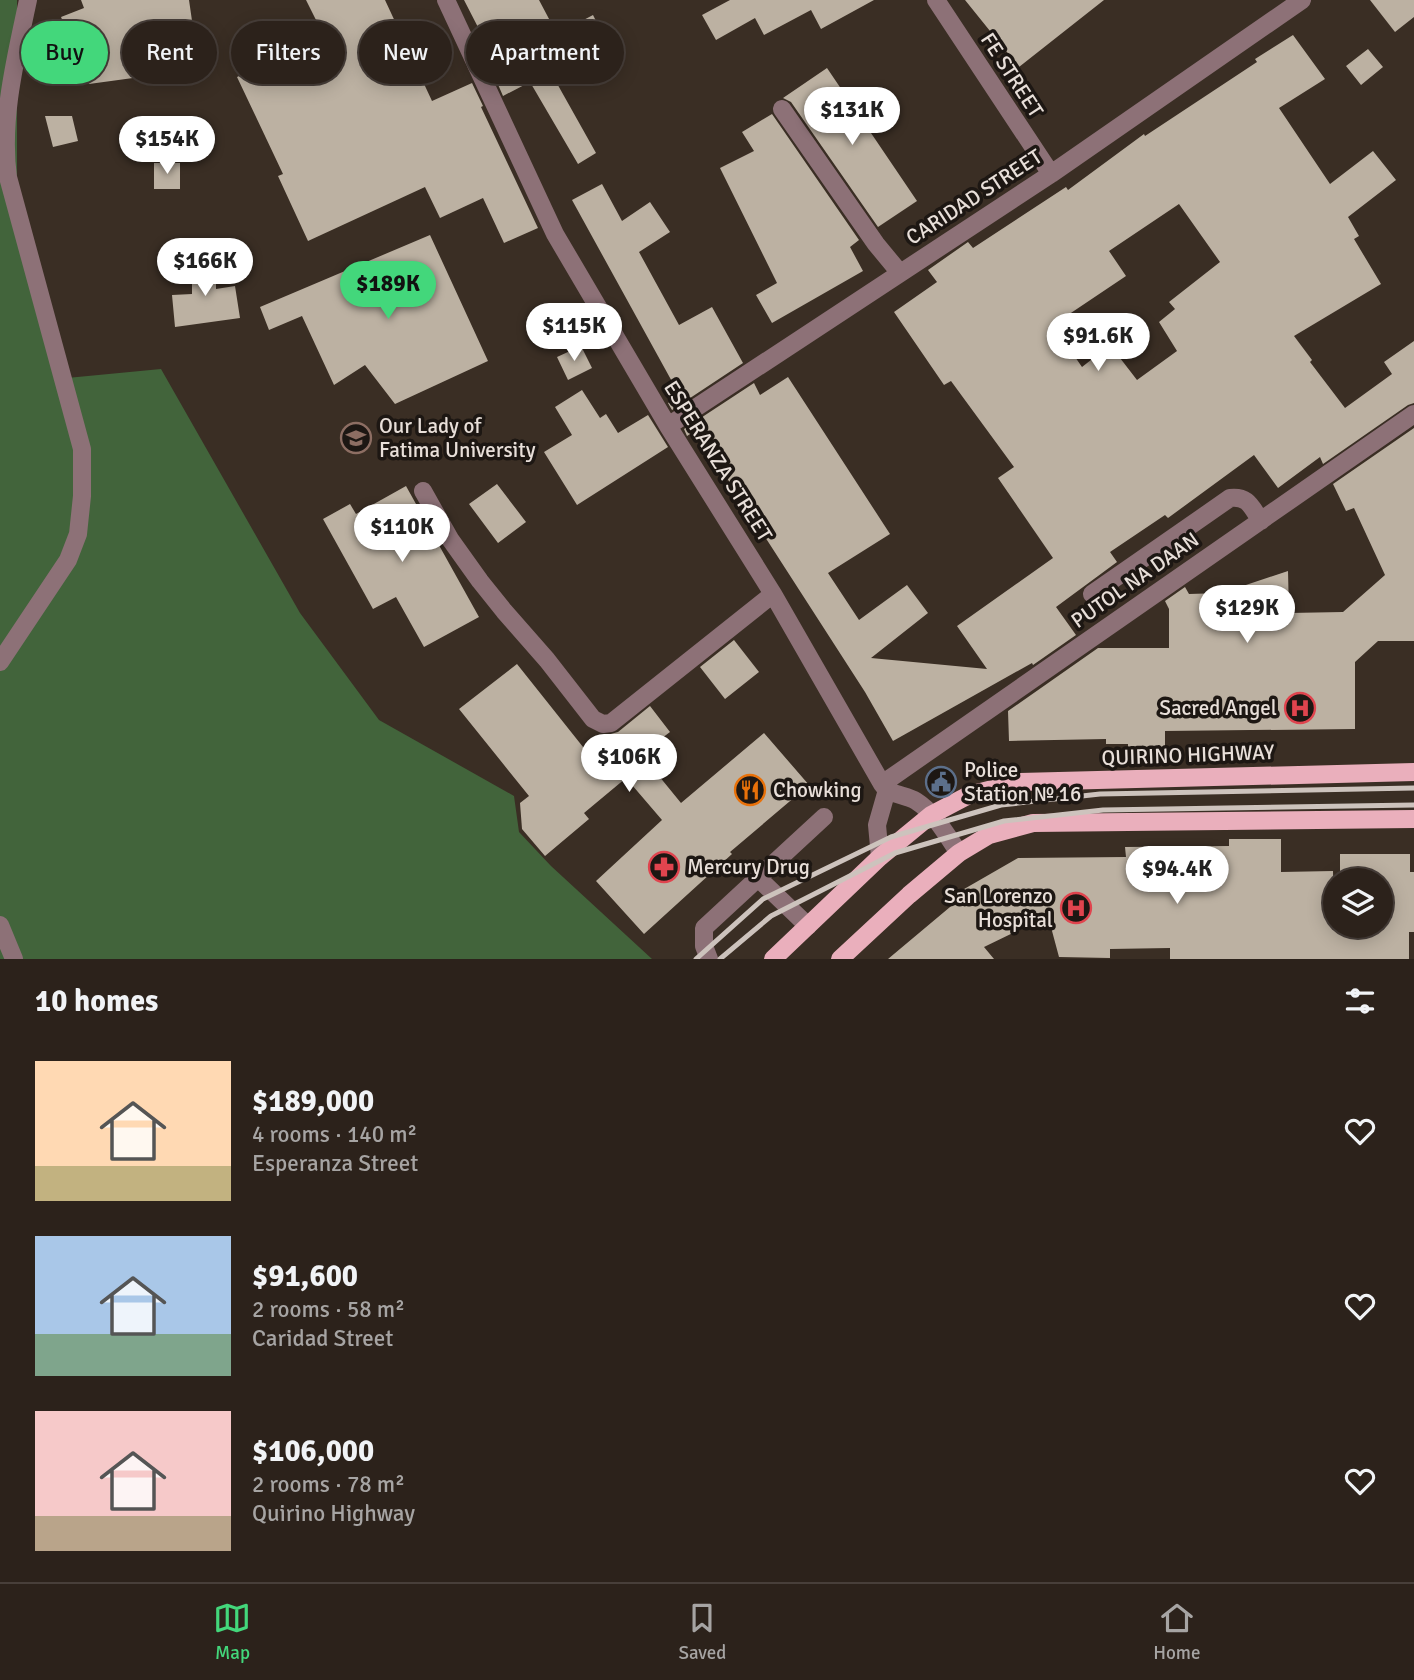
<!DOCTYPE html>
<meta charset="utf-8">
<style>
body{margin:0;font-family:Signika,sans-serif;background:#382f28;color:#f1f3f6;height:100vh;display:flex;flex-direction:column;font-size:26px;white-space:nowrap}
*{box-sizing:border-box;margin:0}
p{font-size:23px;color:#a6a4a3}
.icon{flex:none;width:38px;height:38px;fill:none;stroke:currentColor;stroke-width:2;stroke-linecap:round;stroke-linejoin:round}
.map{position:relative;height:959px;overflow:hidden}
.details{display:flex;flex-direction:column;background:#2c221b;flex:1}
.details>*{flex:none}
.banner{position:absolute;left:21px;top:21px;width:700px;height:63px;display:flex;gap:14px}
.buttons{position:absolute;left:1323px;top:868px;display:grid;gap:14px}
.buttons a{display:grid;place-items:center;width:70px;height:70px;border-radius:50%;background:#2c221b;box-shadow:0 4px 18px #0003,0 0 0 2px #483f3a;font-size:35px}
.price{position:absolute;translate:-50% -60px;padding:0 16px;border-radius:24px;background:#fff;color:#222;font-size:23px;line-height:46px;filter:drop-shadow(0 2px 4px #0008)}
.price::after{content:'';position:absolute;left:50%;top:42px;width:21px;height:16px;margin-left:-10px;background:inherit;clip-path:polygon(0 0,100% 0,50% 100%)}
.price.on{background:#43d77b;color:#111}
ul{padding:0;list-style:none}
li{display:flex;align-items:center;gap:21px;height:175px;padding:0 35px}
li span{display:grid;place-items:center;flex:none;width:196px;height:140px;border-radius:0px;color:#555}
li>.icon{margin-inline-start:auto}
span .icon{width:84px;height:84px;fill:#fffc;stroke-width:1}
li b{font-size:30px}
h2{display:flex;justify-content:space-between;align-items:center;height:84px;padding:0 35px;font-size:30px}
.tag{padding:0 24px;border-radius:32px;background:#2c221b;box-shadow:0 4px 18px #0003,0 0 0 2px #483f3a;font-size:24px;line-height:63px}
.tag.on{background:#43d77b;color:#111}
.tabs{display:flex;justify-content:space-around;align-items:center;height:98px;border-top:2px solid #483f3a;background:#2c221b;font-size:19px;color:#a6a4a3}
.tabs a{display:grid;justify-items:center;gap:4px}
.tabs .on{color:#43d77b}
.map>svg:first-child{display:block}
</style>
<div class="map">
<svg width="1414" height="959" viewBox="0 0 1414 959">
<rect width="100%" height="100%" fill="#3a2e24"/>
<!-- green -->
<path fill="#42643b" d="M 0,0 L 17,0 L 17,205 L 67,378 L 161,369 L 300,613 L 379,720 L 514,796 L 519,832 L 551,866 L 652,959 L 0,959 Z"/>
<!-- building -->
<path fill="#bcb1a2" fill-rule="evenodd" d="M 81,0 L 189,0 L 199,69 L 89,84 L 61,17 L 84,8 Z
M 306,0 L 385,0 L 432,101 L 472,83 L 483,106 L 481,107 L 538,228 L 504,243 L 483,198 L 440,218 L 425,187 L 308,241 L 278,176 L 283,174 L 237,77 L 324,36 Z
M 464,0 L 539,0 L 557,34 L 593,15 L 606,41 L 550,71 L 596,153 L 578,164 L 530,82 L 503,96 L 493,73 L 500,70 Z
M 730,0 L 874,0 L 821,29 L 811,10 L 764,35 L 755,18 L 716,40 L 702,15 Z
M 965,0 L 1104,0 L 1019,67 Z
M 1370,0 L 1414,0 L 1414,17 L 1395,32 Z
M 1293,35 L 1325,79 L 1279,108 L 1330,184 L 1373,151 L 1396,180 L 1348,217 L 1359,236 L 1354,239 L 1381,284 L 1294,336 L 1312,360 L 1310,362 L 1345,408 L 1392,374 L 1384,362 L 1414,341 L 1414,403 L 1408,405 L 1323,464 L 1320,457 L 1278,488 L 1254,455 L 1168,518 L 1165,515 L 1110,552 L 1117,562 L 1056,607 L 1076,635 L 1033,665 L 1032,663 L 893,741 L 865,692 L 696,430 L 687,436 L 684,429 L 754,383 L 760,395 L 788,377 L 890,534 L 828,573 L 859,620 L 907,585 L 928,613 L 871,658 L 987,669 L 957,626 L 1053,558 L 998,478 L 1014,467 L 951,381 L 944,385 L 894,312 L 937,282 L 928,270 L 968,242 L 973,248 L 1066,187 L 1068,190 L 1144,134 L 1145,136 L 1257,62 L 1255,59 ZM 1179,204 L 1220,262 L 1169,302 L 1175,309 L 1159,322 L 1177,351 L 1137,380 L 1110,345 L 1082,367 L 1053,325 L 1126,276 L 1109,251 Z
M 1368,49 L 1383,67 L 1361,85 L 1346,66 Z
M 827,68 L 917,201 L 878,227 L 791,102 L 783,98 Z
M 772,114 L 859,240 L 850,247 L 863,271 L 772,323 L 756,295 L 777,283 L 720,168 L 754,151 L 742,132 Z
M 45,116 L 72,116 L 78,141 L 53,147 Z
M 157,116 L 192,116 L 193,142 L 158,143 Z
M 154,163 L 180,163 L 180,189 L 154,189 Z
M 602,184 L 622,221 L 650,202 L 670,232 L 639,252 L 679,325 L 712,307 L 743,363 L 672,410 L 668,403 L 680,396 L 572,200 Z
M 430,235 L 488,361 L 395,404 L 365,365 L 334,385 L 302,316 L 269,330 L 260,307 Z
M 192,260 L 216,260 L 216,289 L 235,286 L 240,318 L 175,327 L 172,295 L 192,294 Z
M 581,346 L 592,368 L 568,380 L 557,357 Z
M 582,390 L 600,418 L 606,414 L 618,433 L 648,415 L 668,447 L 577,505 L 544,452 L 572,435 L 555,407 Z
M 1414,428 L 1414,641 L 1378,641 L 1355,662 L 1355,729 L 1165,731 L 1165,747 L 1128,748 L 1128,744 L 1106,744 L 1106,739 L 1009,741 L 1008,711 L 1098,648 L 1169,648 L 1169,609 L 1165,601 L 1185,587 L 1189,594 L 1222,593 L 1288,571 L 1289,613 L 1343,612 L 1385,575 L 1354,508 L 1346,511 L 1333,484 Z
M 497,484 L 526,522 L 498,543 L 469,504 Z
M 406,486 L 479,617 L 424,647 L 396,597 L 373,609 L 323,519 L 350,504 L 356,514 Z
M 734,640 L 759,672 L 725,699 L 700,667 Z
M 517,664 L 587,752 L 607,735 L 618,732 L 650,706 L 670,732 L 641,754 L 681,803 L 764,733 L 809,785 L 730,852 L 732,854 L 644,934 L 596,881 L 662,820 L 626,778 L 584,813 L 589,819 L 545,856 L 522,829 L 520,803 L 529,796 L 459,709 Z
M 1229,839 L 1281,839 L 1281,872 L 1333,871 L 1334,928 L 1381,928 L 1381,880 L 1340,880 L 1340,854 L 1410,854 L 1410,872 L 1414,872 L 1414,932 L 1409,932 L 1409,959 L 1170,959 L 1170,948 L 1110,949 L 1110,958 L 1059,957 L 1048,916 L 984,947 L 994,959 L 888,959 L 956,902 L 952,896 L 1018,858 L 1126,857 L 1125,847 L 1229,846 Z"/>
<g fill="none" stroke-linecap="round" stroke-linejoin="round">
<!-- minor -->
<path stroke="#8d7177" stroke-width="18" d="M 446,0 L 555,234 L 668,426 L 773,594 L 882,784 C 890,796 905,794 916,801 C 935,813 947,836 959,853
M 936,0 L 1051,174
M 782,109 L 876,244 L 900,273
M 668,426 L 1051,174 L 1302,0
M 423,491 L 450,539 L 480,581 L 504,611 L 547,660 L 593,719 L 603,724 L 611,723 L 773,594
M 1092,594 L 1230,498 C 1249,496 1251,507 1261,521
M 0,662 L 68,560 L 78,534 L 82,496 L 82,449 L 8,177 C 0,119 16,57 28,0
M 882,784 L 1414,414
M 880,857 L 877,825 L 887,790
M 758,878 L 808,926
M 0,925 L 14,959
M 709,959 L 704,946 L 704,928 L 824,817"/>
<!-- major -->
<path stroke="#eaafbc" stroke-width="18" d="M 773,959 L 880,857 L 931,815 L 969,795 L 1020,782 L 1414,772
M 840,959 L 909,895 L 959,853 L 989,835 L 1033,823 L 1414,819"/>
<!-- rail -->
<path stroke="#cdc3bd" stroke-width="5" d="M 696,959 L 763,899 L 891,837 L 1001,805 L 1100,794 L 1414,788
M 720,959 L 771,916 L 895,853 L 1004,821 L 1103,810 L 1414,805"/>
</g>
<!-- icons -->
<defs>
<g id="university-ring" transform="scale(1.575)"><circle r="9.5" fill="#1d1713" stroke="#8d6e63" stroke-width="1.5"/><path d="M0-5L7-2L0 1L-7-2ZM-4 1L0 2.5L4 1V4Q0 6-4 4Z" fill="#8d6e63"/></g>
<g id="hospital-ring" transform="scale(1.575)"><circle r="9.5" fill="#1d1713" stroke="#e0444e" stroke-width="1.5"/><path d="M-5-5h3v3.5h4V-5h3V5h-3V1.5h-4V5h-3Z" fill="#e0444e"/></g>
<g id="civic-ring" transform="scale(1.575)"><circle r="9.5" fill="#1d1713" stroke="#5c6f8a" stroke-width="1.5"/><path d="M-.6-6.5H3V-4.5H.6V-3L4-1V1h2V6H-6V1h2V-1L-.6-3ZM-1.2 2.5V6h2.4V2.5Z" fill="#5c6f8a"/></g>
<g id="restaurant-ring" transform="scale(1.575)"><circle r="9.5" fill="#1d1713" stroke="#e8710a" stroke-width="1.5"/><path d="M-5-6h1v4h1v-4h1v4h1v-4h1v5L-1.5 .5V6h-2V.5L-5-1ZM5-6V6H3V1.5H1.5Q1.5-4 5-6Z" fill="#e8710a"/></g>
<g id="pharmacy-ring" transform="scale(1.575)"><circle r="9.5" fill="#1d1713" stroke="#e0444e" stroke-width="1.5"/><path d="M-2-6h4v4h4v4h-4v4h-4v-4h-4v-4h4Z" fill="#e0444e"/></g>
</defs>
<g fill-rule="evenodd">
<use href="#university-ring" x="356" y="438"/>
<use href="#hospital-ring" x="1300" y="708"/>
<use href="#civic-ring" x="941" y="782"/>
<use href="#restaurant-ring" x="750" y="790"/>
<use href="#pharmacy-ring" x="664" y="867"/>
<use href="#hospital-ring" x="1076" y="908"/>
</g>
<g text-anchor="middle" stroke-width="7" stroke-linejoin="round" paint-order="stroke">
<!-- street labels -->
<g font-size="21" fill="#e8dfd9" stroke="#1d1713">
<text transform="translate(1012 75) rotate(57)" y="7">FE STREET</text>
<text transform="translate(974 197) rotate(-33)" y="7">CARIDAD STREET</text>
<text transform="translate(718 461) rotate(58)" y="7">ESPERANZA STREET</text>
<text transform="translate(1135 580) rotate(-35)" y="7">PUTOL NA DAAN</text>
<text transform="translate(1188 755) rotate(-2)" y="7">QUIRINO HIGHWAY</text>
</g>
<!-- poi labels -->
<g font-size="21" fill="#e8dfd9" stroke="#1d1713" text-anchor="start">
<text x="379" y="433">Our Lady of<tspan x="379" dy="24">Fatima University</tspan></text>
<text x="1277" y="715" text-anchor="end">Sacred Angel</text>
<text x="964" y="777">Police<tspan x="964" dy="24">Station № 16</tspan></text>
<text x="773" y="797">Chowking</text>
<text x="687" y="874">Mercury Drug</text>
<text x="1053" y="903" text-anchor="end">San Lorenzo<tspan x="1053" dy="24">Hospital</tspan></text>
</g>
</g>
</svg>
<div class="buttons">
<a><svg class="icon" aria-label="layers" viewBox="0 0 24 24"><path d="M12 4l9 5-9 5-9-5zM3 14l9 5 9-5"/></svg></a>
</div>
<b class="price" style="left:852px;top:147px">$131K</b>
<b class="price" style="left:167px;top:176px">$154K</b>
<b class="price" style="left:205px;top:298px">$166K</b>
<b class="price on" style="left:388px;top:321px">$189K</b>
<b class="price" style="left:574px;top:363px">$115K</b>
<b class="price" style="left:1098px;top:373px">$91.6K</b>
<b class="price" style="left:402px;top:564px">$110K</b>
<b class="price" style="left:1247px;top:645px">$129K</b>
<b class="price" style="left:629px;top:794px">$106K</b>
<b class="price" style="left:1177px;top:906px">$94.4K</b>
<div class="banner">
<a class="tag on">Buy</a>
<a class="tag">Rent</a>
<a class="tag">Filters</a>
<a class="tag">New</a>
<a class="tag">Apartment</a>
</div>
</div>
<section class="details">
<h2>10 homes<svg class="icon" aria-label="filters" viewBox="0 0 24 24"><path d="M4 7h16M4 17h16"/><circle cx="9" cy="7" r="2"/><circle cx="15" cy="17" r="2"/></svg></h2>
<ul>
<li><span style="background:linear-gradient(#ffd9b3 75%,#c2b280 0)"><svg class="icon" aria-label="home" viewBox="0 0 24 24"><path d="M3 11l9-7 9 7M6 9v11h12V9"/></svg></span><div><b>$189,000</b><p>4 rooms · 140 m²</p><p>Esperanza Street</p></div><svg class="icon" aria-label="heart" viewBox="0 0 24 24"><path d="M12 20l-8-8c-3-5 5-10 8-4 3-6 11-1 8 4z"/></svg></li>
<li><span style="background:linear-gradient(#a9c7e8 70%,#7fa58c 0)"><svg class="icon" aria-label="home" viewBox="0 0 24 24"><path d="M3 11l9-7 9 7M6 9v11h12V9"/></svg></span><div><b>$91,600</b><p>2 rooms · 58 m²</p><p>Caridad Street</p></div><svg class="icon" aria-label="heart" viewBox="0 0 24 24"><path d="M12 20l-8-8c-3-5 5-10 8-4 3-6 11-1 8 4z"/></svg></li>
<li><span style="background:linear-gradient(#f6c9c9 75%,#b9a48a 0)"><svg class="icon" aria-label="home" viewBox="0 0 24 24"><path d="M3 11l9-7 9 7M6 9v11h12V9"/></svg></span><div><b>$106,000</b><p>2 rooms · 78 m²</p><p>Quirino Highway</p></div><svg class="icon" aria-label="heart" viewBox="0 0 24 24"><path d="M12 20l-8-8c-3-5 5-10 8-4 3-6 11-1 8 4z"/></svg></li>
</ul>
</section>
<nav class="tabs">
<a class="on"><svg class="icon" aria-label="map" viewBox="0 0 24 24"><path d="M3 6l6-2 6 2 6-2v14l-6 2-6-2-6 2zM9 4v14M15 6v14"/></svg>Map</a>
<a><svg class="icon" aria-label="saved" viewBox="0 0 24 24"><path d="M7 4h10v16l-5-4-5 4z"/></svg>Saved</a>
<a><svg class="icon" aria-label="home" viewBox="0 0 24 24"><path d="M3 11l9-7 9 7M6 9v11h12V9"/></svg>Home</a>
</nav>
